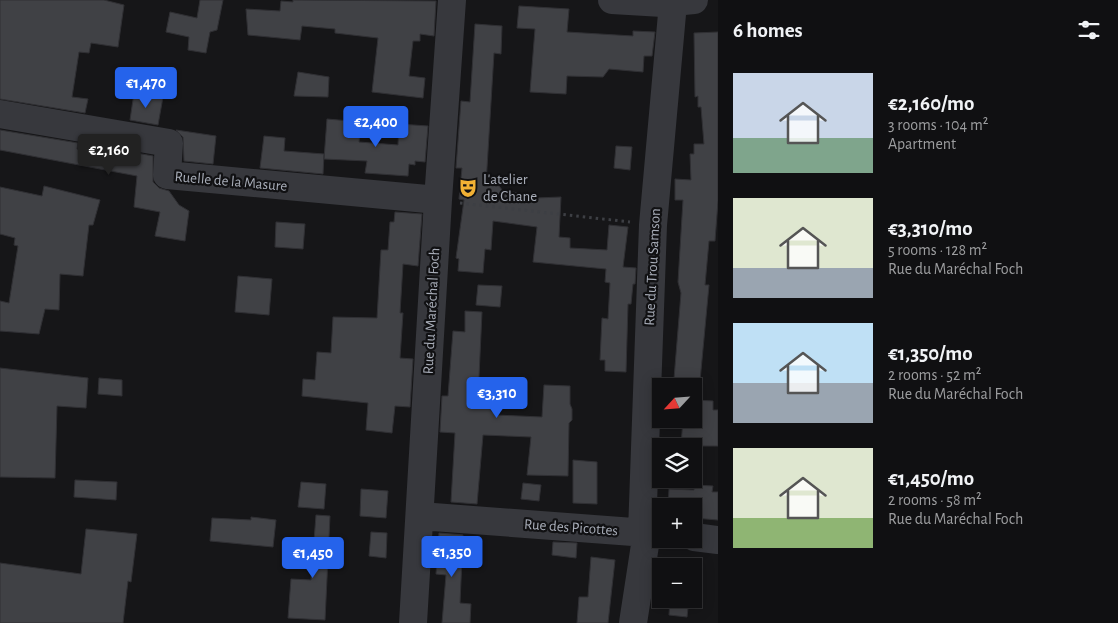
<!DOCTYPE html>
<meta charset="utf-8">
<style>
body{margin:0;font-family:"Alegreya Sans",sans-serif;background:#1e1e20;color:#f1f3f6;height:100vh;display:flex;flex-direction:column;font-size:19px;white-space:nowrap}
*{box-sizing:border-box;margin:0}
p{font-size:16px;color:#9c9d9f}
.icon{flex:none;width:28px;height:28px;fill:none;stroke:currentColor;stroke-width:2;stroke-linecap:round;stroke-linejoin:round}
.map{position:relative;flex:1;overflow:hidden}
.panel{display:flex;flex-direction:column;background:#101012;width:400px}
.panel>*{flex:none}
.needle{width:32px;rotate:244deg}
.buttons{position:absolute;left:652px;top:378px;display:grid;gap:10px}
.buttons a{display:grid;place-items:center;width:50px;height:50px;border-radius:0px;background:#101012;box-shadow:0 2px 12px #0003,0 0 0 1px #303032;font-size:25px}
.price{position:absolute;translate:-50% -42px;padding:0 11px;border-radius:5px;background:#2563eb;color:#fff;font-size:16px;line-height:32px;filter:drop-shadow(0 1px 2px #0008)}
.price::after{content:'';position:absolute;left:50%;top:30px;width:15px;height:11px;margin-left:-8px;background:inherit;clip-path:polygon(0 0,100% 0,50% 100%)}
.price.selected{background:#222;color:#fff}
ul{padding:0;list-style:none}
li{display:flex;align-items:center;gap:15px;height:125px;padding:0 15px}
li span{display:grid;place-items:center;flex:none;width:140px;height:100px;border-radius:0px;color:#555}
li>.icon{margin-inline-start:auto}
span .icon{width:60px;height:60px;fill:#fffc;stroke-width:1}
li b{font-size:21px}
h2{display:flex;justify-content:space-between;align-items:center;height:60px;padding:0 15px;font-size:21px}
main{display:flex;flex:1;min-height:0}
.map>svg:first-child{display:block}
</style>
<main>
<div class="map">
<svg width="718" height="623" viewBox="0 0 718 623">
<rect width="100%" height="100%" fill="#161618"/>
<!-- building -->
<path fill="#404145" stroke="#303034" d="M 0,0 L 104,0 L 124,5 L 118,47 L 91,43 L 89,53 L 79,52 L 72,97 L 88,99 L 85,113 L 0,99 Z
M 200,0 L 223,0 L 217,30 L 210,32 L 206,53 L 188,50 L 189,37 L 166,32 L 170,12 L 197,18 Z
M 293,0 L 436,1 L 434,36 L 420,34 L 420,41 L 413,41 L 409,76 L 425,78 L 423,98 L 372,92 L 378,38 L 335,33 L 335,29 L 302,26 L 300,40 L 248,35 L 246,9 L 280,11 L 281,1 L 293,2 Z
M 519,6 L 569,9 L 567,32 L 633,36 L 633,31 L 655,32 L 652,56 L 644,56 L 643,72 L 609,69 L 603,77 L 567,76 L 566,94 L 530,92 L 535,29 L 517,28 Z
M 475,24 L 502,26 L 501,54 L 494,53 L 486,184 L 499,186 L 503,191 L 536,195 L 536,198 L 561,197 L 559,237 L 570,238 L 570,248 L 607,250 L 609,225 L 628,227 L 623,267 L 636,268 L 635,284 L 633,284 L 631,304 L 628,304 L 626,372 L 605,371 L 605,360 L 600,360 L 602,318 L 608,319 L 610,283 L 605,282 L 606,269 L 533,262 L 537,227 L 493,221 L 491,250 L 485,249 L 483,273 L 458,271 L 459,259 L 456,258 L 464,200 L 459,199 L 462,168 L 456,168 L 461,101 L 470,102 Z
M 718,32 L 718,201 L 715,241 L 709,241 L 705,285 L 709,285 L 700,381 L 674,379 L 681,293 L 678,282 L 683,200 L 675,200 L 675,179 L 691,180 L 690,154 L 694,154 L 694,144 L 704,144 L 701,107 L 698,107 L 698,96 L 695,97 L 694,33 Z
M 298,72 L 329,77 L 328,97 L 294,96 Z
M 134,93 L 163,97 L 158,125 L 130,120 Z
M 327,119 L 361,122 L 359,142 L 398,145 L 399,124 L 428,126 L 425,162 L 415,161 L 415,165 L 409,164 L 408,176 L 365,173 L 367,161 L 324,159 Z
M 0,130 L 78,143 L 77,149 L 124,158 L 125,151 L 153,156 L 153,182 L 159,188 L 169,191 L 179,205 L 189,211 L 185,241 L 155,236 L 160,212 L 134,207 L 137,176 L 0,150 Z
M 176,130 L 216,136 L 213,164 L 184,161 L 183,137 Z
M 264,136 L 285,138 L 284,151 L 324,154 L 323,174 L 260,168 Z
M 616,146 L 632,147 L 630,170 L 614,168 Z
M 44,186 L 100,200 L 93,225 L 89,225 L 83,276 L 60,274 L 59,310 L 45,309 L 39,334 L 0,331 L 0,301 L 9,303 L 18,246 L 14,245 L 15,238 L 0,234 L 0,187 L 42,196 Z
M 395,212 L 422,214 L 418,266 L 403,264 L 400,313 L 403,313 L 400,358 L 413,359 L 410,407 L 395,406 L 392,433 L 366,430 L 368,403 L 302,396 L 303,379 L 315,380 L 317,352 L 331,353 L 333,317 L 377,318 L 381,250 L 388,250 L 390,222 L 394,222 Z
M 276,222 L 305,224 L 303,249 L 275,247 Z
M 238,276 L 272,279 L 269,315 L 235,312 Z
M 478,285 L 502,286 L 500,307 L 476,305 Z
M 465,311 L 482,312 L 478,398 L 483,398 L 483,404 L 491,404 L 491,411 L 496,411 L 496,415 L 542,417 L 544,385 L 570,386 L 570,404 L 572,409 L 572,420 L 569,423 L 568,476 L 527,475 L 531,437 L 483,435 L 477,504 L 451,502 L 455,433 L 440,432 L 442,396 L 448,396 L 453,331 L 465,332 Z
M 0,368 L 88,378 L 86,408 L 57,406 L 55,478 L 0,477 Z
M 99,378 L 122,380 L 122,396 L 98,394 Z
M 694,400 L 713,401 L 713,410 L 718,410 L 718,446 L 681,446 L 683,419 L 694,419 Z
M 573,460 L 597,462 L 597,504 L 573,503 Z
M 75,480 L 117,482 L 116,500 L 74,497 Z
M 301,482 L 326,484 L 324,509 L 298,507 Z
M 523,483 L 541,485 L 539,501 L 521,499 Z
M 694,485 L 713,486 L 712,492 L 718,492 L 718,520 L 694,518 L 695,506 L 668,506 L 669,489 L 694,490 Z
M 361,489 L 388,491 L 386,518 L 360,516 Z
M 316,515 L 330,516 L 325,620 L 288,618 L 291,579 L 311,580 Z
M 251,517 L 276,520 L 273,547 L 210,541 L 212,518 L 251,520 Z
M 86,529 L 137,534 L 131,582 L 128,581 L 123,623 L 0,623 L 0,563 L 81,574 Z
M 371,532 L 387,533 L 386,558 L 369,556 Z
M 439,533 L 463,535 L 460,603 L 471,604 L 470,623 L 442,623 L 446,575 L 436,574 Z
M 553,542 L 577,543 L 576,558 L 552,555 Z
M 591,557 L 615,560 L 608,623 L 577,623 L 579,597 L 588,597 Z
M 670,599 L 689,599 L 687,617 L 669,615 Z"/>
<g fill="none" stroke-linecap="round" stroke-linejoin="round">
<!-- path -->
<path stroke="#3d3f44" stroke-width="3" stroke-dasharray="2.5 4" stroke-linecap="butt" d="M 460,203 L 630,222"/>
<!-- minor -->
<path stroke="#37383d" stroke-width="28" d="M 612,0 L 663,3 L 694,0
M 0,114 L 169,143 L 167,175 L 438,200
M 420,516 L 660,534
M 642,532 L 653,225 L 673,3
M 694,537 L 718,540
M 413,623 L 438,200 L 452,0
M 633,623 L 647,532"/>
</g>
<!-- icons -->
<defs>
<g id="theatre-bare" transform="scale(1.5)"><path d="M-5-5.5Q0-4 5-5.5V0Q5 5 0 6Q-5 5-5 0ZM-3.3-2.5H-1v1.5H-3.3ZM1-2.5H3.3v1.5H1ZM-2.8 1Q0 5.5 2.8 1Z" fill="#f2b134" stroke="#111113" stroke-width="2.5" paint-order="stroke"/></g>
</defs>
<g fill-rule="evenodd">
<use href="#theatre-bare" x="468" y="188"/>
</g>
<g text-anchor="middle" stroke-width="4.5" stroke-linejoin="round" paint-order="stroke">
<!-- poi labels -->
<g font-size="15" fill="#a8adb8" stroke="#111113" text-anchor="start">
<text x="483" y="184">L'atelier<tspan x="483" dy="17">de Chane</tspan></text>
</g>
<!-- street labels -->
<g font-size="15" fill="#a8adb8" stroke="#111113">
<text transform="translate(231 181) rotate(5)" y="5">Ruelle de la Masure</text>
<text transform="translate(652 267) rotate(-87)" y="5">Rue du Trou Samson</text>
<text transform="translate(431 311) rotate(-87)" y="5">Rue du Maréchal Foch</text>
<text transform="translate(571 527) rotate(4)" y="5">Rue des Picottes</text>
</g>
</g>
</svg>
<div class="buttons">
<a><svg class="needle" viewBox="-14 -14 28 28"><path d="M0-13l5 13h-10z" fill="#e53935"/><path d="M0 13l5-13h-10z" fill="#9c9d9f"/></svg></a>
<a><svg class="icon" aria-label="layers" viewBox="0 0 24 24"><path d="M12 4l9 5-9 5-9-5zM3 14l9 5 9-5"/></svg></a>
<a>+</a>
<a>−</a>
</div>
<b class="price" style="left:146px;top:109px">€1,470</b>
<b class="price" style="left:376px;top:148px">€2,400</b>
<b class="price selected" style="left:109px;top:176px">€2,160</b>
<b class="price" style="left:497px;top:419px">€3,310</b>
<b class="price" style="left:452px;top:578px">€1,350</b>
<b class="price" style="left:313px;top:579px">€1,450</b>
</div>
<section class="panel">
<h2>6 homes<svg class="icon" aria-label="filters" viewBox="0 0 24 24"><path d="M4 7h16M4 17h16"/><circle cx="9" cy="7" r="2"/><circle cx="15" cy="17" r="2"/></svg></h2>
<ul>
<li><span style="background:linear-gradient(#c9d6e8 65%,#7fa58c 0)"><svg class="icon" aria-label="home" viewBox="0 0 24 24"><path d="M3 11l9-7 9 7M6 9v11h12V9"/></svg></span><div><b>€2,160/mo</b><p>3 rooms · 104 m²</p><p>Apartment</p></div></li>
<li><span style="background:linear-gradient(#dfe7d0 70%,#9aa5b1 0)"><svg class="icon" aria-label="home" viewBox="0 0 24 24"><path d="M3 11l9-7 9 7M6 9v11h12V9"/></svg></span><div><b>€3,310/mo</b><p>5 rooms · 128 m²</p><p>Rue du Maréchal Foch</p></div></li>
<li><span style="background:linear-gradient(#bfe0f5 60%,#9aa5b1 0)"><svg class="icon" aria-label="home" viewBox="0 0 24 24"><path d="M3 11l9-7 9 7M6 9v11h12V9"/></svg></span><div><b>€1,350/mo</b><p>2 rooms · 52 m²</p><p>Rue du Maréchal Foch</p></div></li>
<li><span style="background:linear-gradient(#dfe7d0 70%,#8fb573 0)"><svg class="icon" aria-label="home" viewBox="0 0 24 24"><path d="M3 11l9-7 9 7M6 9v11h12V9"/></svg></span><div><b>€1,450/mo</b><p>2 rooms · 58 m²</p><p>Rue du Maréchal Foch</p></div></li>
</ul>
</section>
</main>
